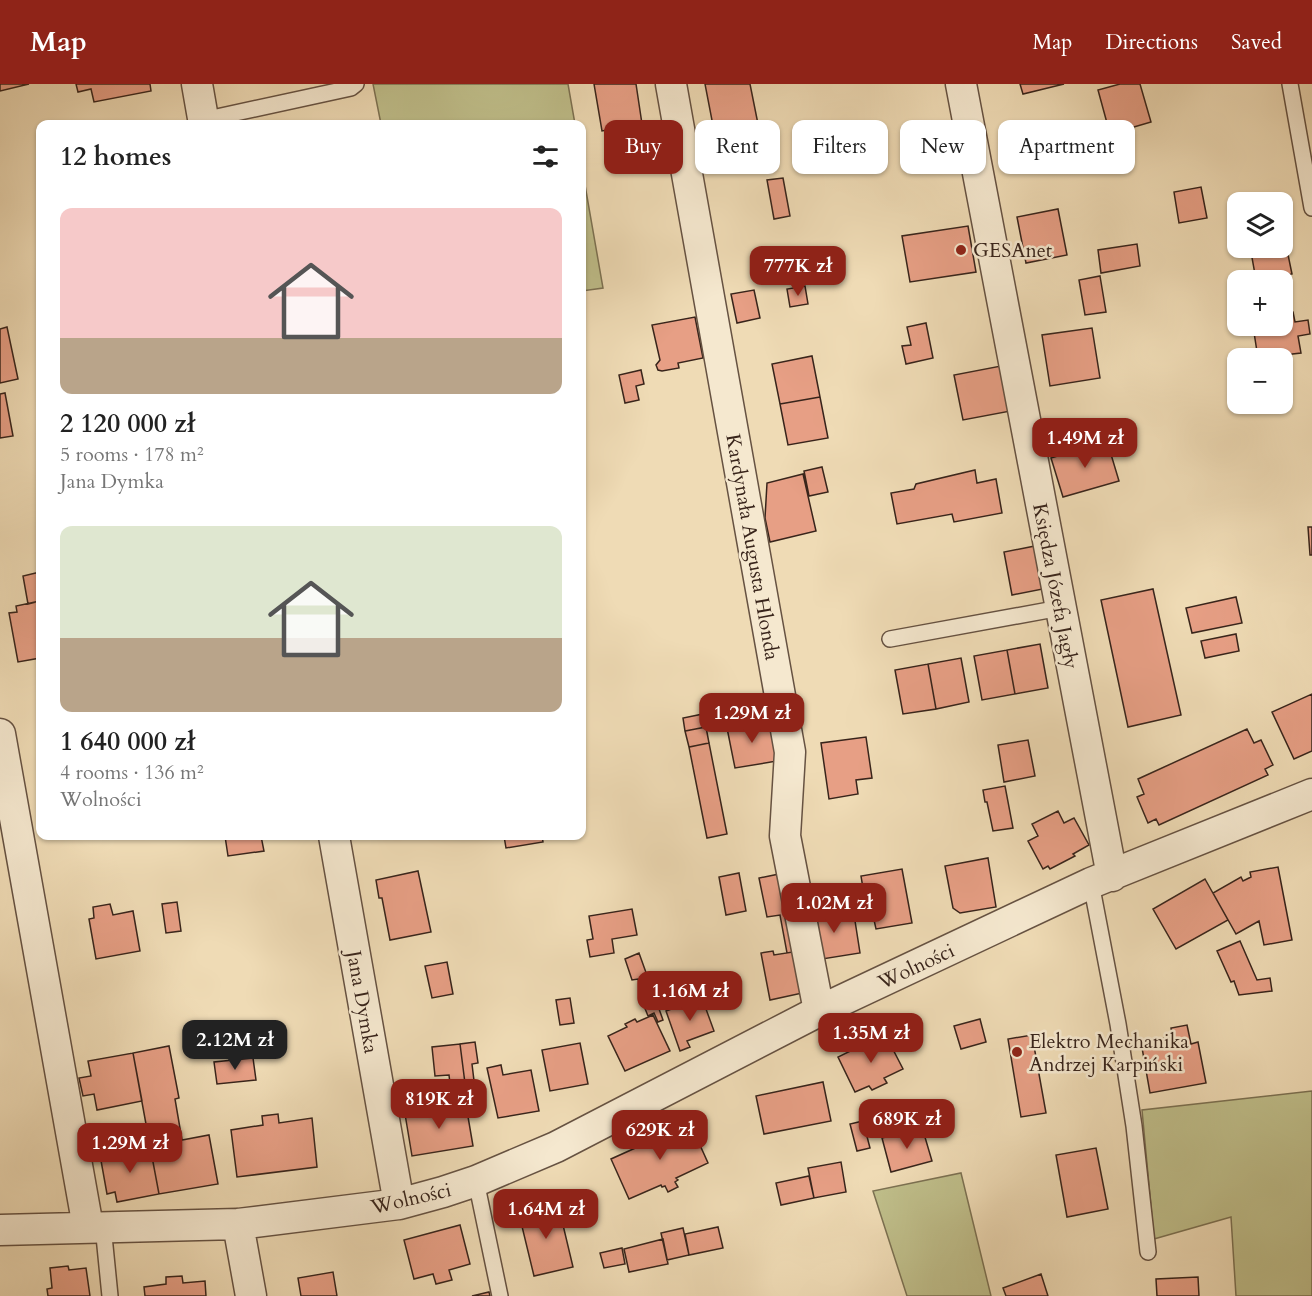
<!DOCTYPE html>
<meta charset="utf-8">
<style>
body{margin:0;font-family:Cardo,serif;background:#f2f2f2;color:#222;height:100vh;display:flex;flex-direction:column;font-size:22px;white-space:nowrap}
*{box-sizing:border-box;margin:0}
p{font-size:20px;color:#767676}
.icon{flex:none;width:33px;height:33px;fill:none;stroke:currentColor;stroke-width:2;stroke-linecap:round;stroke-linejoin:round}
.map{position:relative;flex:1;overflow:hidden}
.side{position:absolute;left:36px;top:36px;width:550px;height:720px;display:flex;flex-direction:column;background:#fff;border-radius:12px;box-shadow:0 2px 4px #0004}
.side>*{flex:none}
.banner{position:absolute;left:604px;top:36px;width:570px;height:54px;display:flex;gap:12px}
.tools{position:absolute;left:1227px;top:108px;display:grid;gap:12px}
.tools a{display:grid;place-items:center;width:66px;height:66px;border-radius:12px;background:#fff;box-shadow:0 2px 4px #0004;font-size:30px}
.price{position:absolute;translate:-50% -51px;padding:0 14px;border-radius:12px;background:#8f2418;color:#fff;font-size:20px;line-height:39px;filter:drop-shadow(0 2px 3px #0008)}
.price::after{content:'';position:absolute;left:50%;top:36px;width:18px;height:14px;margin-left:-9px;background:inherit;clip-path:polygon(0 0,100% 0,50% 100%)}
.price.selected{background:#222;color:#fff}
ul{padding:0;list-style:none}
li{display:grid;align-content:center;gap:12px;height:318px;padding:0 24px}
li span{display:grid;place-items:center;height:186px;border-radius:12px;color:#555}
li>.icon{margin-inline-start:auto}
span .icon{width:108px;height:108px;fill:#fffc;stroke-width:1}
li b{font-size:26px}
h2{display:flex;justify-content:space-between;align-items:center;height:72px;padding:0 24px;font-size:26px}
.tag{padding:0 21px;border-radius:12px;background:#fff;box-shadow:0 2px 4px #0004;font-size:21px;line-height:54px}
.tag.selected{background:#8f2418;color:#fff}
header{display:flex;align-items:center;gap:36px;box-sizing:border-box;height:84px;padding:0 30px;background:#8f2418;color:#fff}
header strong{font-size:28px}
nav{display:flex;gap:33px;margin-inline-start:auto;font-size:21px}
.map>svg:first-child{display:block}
</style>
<header>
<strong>Map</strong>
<nav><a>Map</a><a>Directions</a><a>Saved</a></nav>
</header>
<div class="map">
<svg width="1312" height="1212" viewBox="0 0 1312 1212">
<rect width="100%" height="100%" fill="#efdbb5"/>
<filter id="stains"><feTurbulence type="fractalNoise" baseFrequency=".00333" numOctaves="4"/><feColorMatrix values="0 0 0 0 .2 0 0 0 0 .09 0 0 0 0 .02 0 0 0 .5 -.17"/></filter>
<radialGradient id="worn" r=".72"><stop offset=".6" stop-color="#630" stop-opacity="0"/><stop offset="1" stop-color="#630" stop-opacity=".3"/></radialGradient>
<!-- green -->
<path fill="#bfbe8a" stroke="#7c7152" stroke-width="1.5" d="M 373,0 L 568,0 L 575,40 L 381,40 Z
M 582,84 L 603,204 L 582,207 Z
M 1312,1007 L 1312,1212 L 1236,1212 L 1231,1133 L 1154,1155 L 1142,1026 Z
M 961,1089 L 991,1212 L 907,1212 L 873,1107 Z"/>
<!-- building -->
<path fill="#e79f85" stroke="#38241b" stroke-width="1.5" d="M 0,0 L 29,0 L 0,7 Z
M 76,0 L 150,0 L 151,7 L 94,18 L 91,5 L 78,8 Z
M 594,0 L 636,0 L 642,40 L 602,47 Z
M 705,0 L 750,0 L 759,45 L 715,52 Z
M 1020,0 L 1064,0 L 1023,10 Z
M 1120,0 L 1140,0 L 1151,38 L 1110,50 L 1098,6 Z
M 783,94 L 790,132 L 774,135 L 767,96 Z
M 1201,103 L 1207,134 L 1179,139 L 1174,108 Z
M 1058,125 L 1067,171 L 1026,179 L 1017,133 Z
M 968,142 L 976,188 L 910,198 L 902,152 Z
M 1137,160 L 1140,182 L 1101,189 L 1098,166 Z
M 1286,161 L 1292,190 L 1256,196 L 1251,168 Z
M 1100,192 L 1106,228 L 1085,231 L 1079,196 Z
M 805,202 L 808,220 L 790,223 L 787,205 Z
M 754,206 L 760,234 L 737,239 L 731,210 Z
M 1293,228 L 1295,238 L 1308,236 L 1310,250 L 1298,252 L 1301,269 L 1258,274 L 1253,242 L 1282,242 L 1282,230 Z
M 695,233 L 703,274 L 678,279 L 679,284 L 662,287 L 658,286 L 656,281 L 660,276 L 652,241 Z
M 926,239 L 933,274 L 906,280 L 902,262 L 911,261 L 907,243 Z
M 7,243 L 18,295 L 0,299 L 0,245 Z
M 1092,244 L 1100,294 L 1050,302 L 1042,251 Z
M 812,272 L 820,313 L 780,320 L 772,280 Z
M 1006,281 L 1016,326 L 963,336 L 954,291 Z
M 641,286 L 644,300 L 636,302 L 639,316 L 625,319 L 619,291 Z
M 5,309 L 13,352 L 0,354 L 0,310 Z
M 820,313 L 828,354 L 788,361 L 780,320 Z
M 1107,357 L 1119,397 L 1063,413 L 1051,374 Z
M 822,383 L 828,408 L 809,412 L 804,387 Z
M 975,386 L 977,399 L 996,395 L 1002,429 L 954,438 L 952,430 L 897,440 L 891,409 L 914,405 L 916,400 Z
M 803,390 L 816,447 L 770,458 L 765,434 L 767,399 Z
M 1308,443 L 1312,443 L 1312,471 L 1310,471 Z
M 1045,460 L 1053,503 L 1012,511 L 1004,468 Z
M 40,488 L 40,517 L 28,520 L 23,492 Z
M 1153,505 L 1181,631 L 1128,643 L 1101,516 Z
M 1236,513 L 1242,539 L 1192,549 L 1186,524 Z
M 40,517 L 40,574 L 18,578 L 9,529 L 17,528 L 16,522 Z
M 1236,550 L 1239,567 L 1205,574 L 1201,557 Z
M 1040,560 L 1048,604 L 1015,610 L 1007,566 Z
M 1007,566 L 1015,610 L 982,616 L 974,572 Z
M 961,574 L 969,618 L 936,625 L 928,580 Z
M 928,580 L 936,625 L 903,630 L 895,586 Z
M 1312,610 L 1312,667 L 1294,675 L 1272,628 Z
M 703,630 L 706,643 L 685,647 L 683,634 Z
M 769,636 L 777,677 L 735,684 L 727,644 Z
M 706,643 L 709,659 L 689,663 L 685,647 Z
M 1247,645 L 1254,659 L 1261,656 L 1273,681 L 1265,685 L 1268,691 L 1159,741 L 1156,735 L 1148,739 L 1137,713 L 1144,710 L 1138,695 Z
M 866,653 L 872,694 L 856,696 L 858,710 L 829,715 L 821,659 Z
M 1028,656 L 1035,692 L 1004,698 L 998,661 Z
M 709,659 L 727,750 L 707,754 L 689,663 Z
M 1005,702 L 1013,744 L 993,747 L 987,718 L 985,718 L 983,706 Z
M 1058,727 L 1064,739 L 1074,734 L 1089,761 L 1073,770 L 1075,772 L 1050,785 L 1048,782 L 1043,785 L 1028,757 L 1038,752 L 1032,740 Z
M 225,752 L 261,752 L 264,767 L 228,772 Z
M 504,752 L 542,752 L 543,758 L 506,764 Z
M 988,774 L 996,823 L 960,829 L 953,824 L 945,782 Z
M 1278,783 L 1292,856 L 1264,861 L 1259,837 L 1236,850 L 1213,809 L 1241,793 L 1243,797 L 1251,793 L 1250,788 Z
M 902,785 L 912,839 L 876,845 L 872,827 L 867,828 L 861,792 Z
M 418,787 L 431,848 L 390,856 L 382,814 L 379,814 L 376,796 Z
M 739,789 L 746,827 L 726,831 L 719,793 Z
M 784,789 L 799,867 L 787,869 L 780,831 L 767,833 L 759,794 Z
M 1205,795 L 1228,836 L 1176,865 L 1153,825 Z
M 177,818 L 181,847 L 166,849 L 162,820 Z
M 110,820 L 113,831 L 133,827 L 140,867 L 96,875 L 89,835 L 94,834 L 93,823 Z
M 853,824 L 860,869 L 816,876 L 808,832 Z
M 632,825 L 637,851 L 612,855 L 614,869 L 590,873 L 587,856 L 593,855 L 589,832 Z
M 1240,857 L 1257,896 L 1270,894 L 1272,907 L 1239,911 L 1234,897 L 1231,898 L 1217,867 Z
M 773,867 L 774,871 L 799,867 L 807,908 L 770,916 L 761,869 Z
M 639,869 L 663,936 L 658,938 L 654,929 L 648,932 L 642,917 L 645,916 L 638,895 L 632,896 L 625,875 Z
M 447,878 L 453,910 L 432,914 L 425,882 Z
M 660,900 L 664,912 L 655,915 L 651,904 Z
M 570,914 L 574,939 L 560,941 L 556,916 Z
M 702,914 L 714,947 L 687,957 L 690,963 L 680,967 L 666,927 Z
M 653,931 L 670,967 L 625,987 L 608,952 L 627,943 L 625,940 L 635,935 L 637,938 Z
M 980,935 L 986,958 L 961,965 L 954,942 Z
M 1187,941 L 1191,960 L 1198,958 L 1206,999 L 1150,1009 L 1141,958 L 1173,953 L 1171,944 Z
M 885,950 L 903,985 L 884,994 L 887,999 L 872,1006 L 869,1002 L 855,1008 L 838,973 Z
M 1032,951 L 1046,1029 L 1021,1033 L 1008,955 Z
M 475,958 L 478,979 L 472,980 L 475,1005 L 466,1007 L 460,960 Z
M 580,959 L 588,1000 L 550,1007 L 542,966 Z
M 460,960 L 466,1007 L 451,1008 L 449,991 L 435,992 L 432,963 Z
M 169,962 L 179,1014 L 175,1015 L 182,1056 L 150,1062 L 133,969 Z
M 133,969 L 142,1017 L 97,1026 L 94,1010 L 83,1012 L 79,994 L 91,992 L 88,977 Z
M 253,974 L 256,996 L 217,1000 L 214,978 Z
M 501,981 L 503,991 L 531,986 L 539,1027 L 498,1034 L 487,984 Z
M 823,998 L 831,1037 L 764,1050 L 756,1012 Z
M 466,1021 L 473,1062 L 412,1072 L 405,1030 Z
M 278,1030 L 279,1039 L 312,1034 L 317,1083 L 237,1093 L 231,1046 L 263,1041 L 262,1032 Z
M 863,1037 L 870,1064 L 857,1067 L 850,1040 Z
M 690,1039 L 708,1079 L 676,1094 L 678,1096 L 675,1098 L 678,1103 L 668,1108 L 665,1102 L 662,1103 L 661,1101 L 629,1115 L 611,1075 L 642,1061 L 641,1058 L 657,1051 L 658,1053 Z
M 922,1043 L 932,1077 L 891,1088 L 882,1054 Z
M 209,1051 L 218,1100 L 159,1110 L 150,1062 Z
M 150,1062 L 159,1110 L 117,1118 L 115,1108 L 107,1110 L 100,1071 Z
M 1096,1064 L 1108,1125 L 1067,1133 L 1056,1071 Z
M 841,1078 L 846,1108 L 814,1114 L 808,1084 Z
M 809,1092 L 814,1114 L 781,1121 L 776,1099 Z
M 558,1120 L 573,1183 L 534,1192 L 519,1130 Z
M 460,1141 L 470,1180 L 449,1186 L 452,1196 L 436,1200 L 433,1190 L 414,1195 L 404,1156 Z
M 718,1143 L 723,1164 L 689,1171 L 685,1150 Z
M 683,1144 L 689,1171 L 667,1176 L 661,1149 Z
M 663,1155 L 668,1180 L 629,1188 L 624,1165 Z
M 622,1164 L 625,1180 L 604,1184 L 600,1169 Z
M 68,1182 L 69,1186 L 86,1184 L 90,1212 L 48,1212 L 47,1205 L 52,1204 L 50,1184 Z
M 333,1188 L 337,1212 L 301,1212 L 298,1194 Z
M 1041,1190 L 1048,1212 L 1006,1212 L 1003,1204 Z
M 182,1192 L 183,1199 L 205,1197 L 206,1212 L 145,1212 L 144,1203 L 166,1200 L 166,1193 Z
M 1198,1193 L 1199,1212 L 1157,1212 L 1156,1195 Z
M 489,1208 L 490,1212 L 472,1212 Z"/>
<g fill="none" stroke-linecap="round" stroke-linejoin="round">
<!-- service casing -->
<g stroke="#665242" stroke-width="18">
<path id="service" d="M 1290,0 L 1312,124
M 203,36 L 351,4 L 356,0
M 890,555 L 1060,524
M 1091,799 L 1118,940 L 1134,1042 L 1148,1168
M 476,1097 L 500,1212
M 103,1142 L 110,1212"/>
</g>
<!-- minor casing -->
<g stroke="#665242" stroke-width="33">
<path id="minor" d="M 197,0 L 204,40
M 671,0 L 790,668 L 785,752 L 819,927
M 961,0 L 1112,792
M 0,650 L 88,1143
M 334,752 L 399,1120
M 238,1140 L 251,1212
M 0,1146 L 238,1140 L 399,1120 L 443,1108 L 476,1097 L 556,1063 L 819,927 L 1091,799 L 1312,710"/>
</g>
<!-- service -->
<use href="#service" stroke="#f5e8cf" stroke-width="15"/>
<!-- minor -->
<use href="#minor" stroke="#f5e8cf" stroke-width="30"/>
</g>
<!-- markers -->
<g fill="#8f2418" stroke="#f5e8cf" stroke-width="2">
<circle cx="961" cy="166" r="6"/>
<circle cx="1017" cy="968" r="6"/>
</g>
<g text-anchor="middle" stroke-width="5" stroke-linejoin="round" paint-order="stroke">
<!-- poi labels -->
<g font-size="20" fill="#38241b" stroke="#f5e8cf" text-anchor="start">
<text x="973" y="173">GESAnet</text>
<text x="1029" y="964">Elektro Mechanika<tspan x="1029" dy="23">Andrzej Karpiński</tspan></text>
</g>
<!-- street labels -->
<g font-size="20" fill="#38241b" stroke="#f5e8cf">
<text transform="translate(753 463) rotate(80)" y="7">Kardynała Augusta Hlonda</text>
<text transform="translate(1056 502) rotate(79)" y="7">Księdza Józefa Jagły</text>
<text transform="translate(916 882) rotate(-25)" y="7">Wolności</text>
<text transform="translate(363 918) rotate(80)" y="7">Jana Dymka</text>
<text transform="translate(411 1114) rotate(-13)" y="7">Wolności</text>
</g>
</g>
<rect width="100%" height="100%" filter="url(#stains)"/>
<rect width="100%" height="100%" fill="url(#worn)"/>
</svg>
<div class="tools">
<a><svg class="icon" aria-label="layers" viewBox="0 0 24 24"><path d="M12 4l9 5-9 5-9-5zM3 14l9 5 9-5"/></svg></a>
<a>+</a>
<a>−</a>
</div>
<b class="price" style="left:798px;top:213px">777K zł</b>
<b class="price" style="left:1085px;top:385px">1.49M zł</b>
<b class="price" style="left:752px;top:660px">1.29M zł</b>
<b class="price" style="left:834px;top:850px">1.02M zł</b>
<b class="price" style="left:690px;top:938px">1.16M zł</b>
<b class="price" style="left:871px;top:980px">1.35M zł</b>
<b class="price selected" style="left:235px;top:987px">2.12M zł</b>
<b class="price" style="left:439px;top:1046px">819K zł</b>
<b class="price" style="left:907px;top:1066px">689K zł</b>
<b class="price" style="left:660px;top:1077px">629K zł</b>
<b class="price" style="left:130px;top:1090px">1.29M zł</b>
<b class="price" style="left:546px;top:1156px">1.64M zł</b>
<div class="banner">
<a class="tag selected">Buy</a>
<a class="tag">Rent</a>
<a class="tag">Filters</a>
<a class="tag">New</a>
<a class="tag">Apartment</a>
</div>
<section class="side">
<h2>12 homes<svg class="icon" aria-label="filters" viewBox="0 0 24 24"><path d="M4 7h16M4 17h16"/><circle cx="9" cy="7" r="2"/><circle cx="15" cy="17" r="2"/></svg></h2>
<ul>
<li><span style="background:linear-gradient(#f6c9c9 70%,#b9a48a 0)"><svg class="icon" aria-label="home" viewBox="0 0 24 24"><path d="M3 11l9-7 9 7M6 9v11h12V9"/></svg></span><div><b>2 120 000 zł</b><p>5 rooms · 178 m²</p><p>Jana Dymka</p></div></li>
<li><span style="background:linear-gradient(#dfe7d0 60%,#b9a48a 0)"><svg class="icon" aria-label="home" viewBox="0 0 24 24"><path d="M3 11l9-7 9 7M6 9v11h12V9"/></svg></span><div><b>1 640 000 zł</b><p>4 rooms · 136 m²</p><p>Wolności</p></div></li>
</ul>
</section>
</div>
